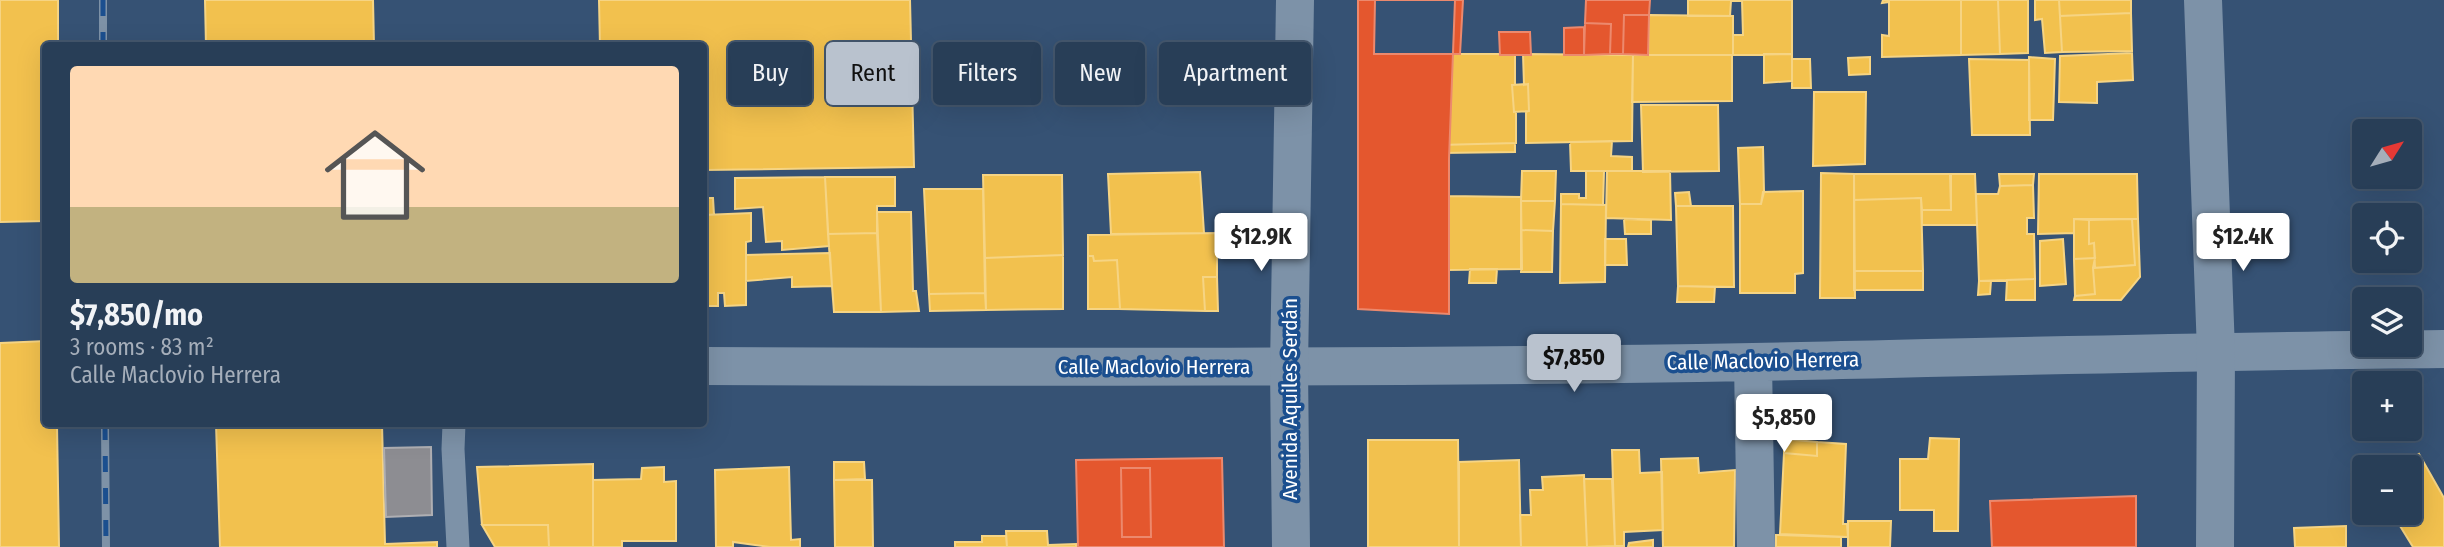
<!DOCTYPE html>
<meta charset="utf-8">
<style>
body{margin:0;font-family:"Fira Sans Condensed",sans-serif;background:#30455d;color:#f1f3f6;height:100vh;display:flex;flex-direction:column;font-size:26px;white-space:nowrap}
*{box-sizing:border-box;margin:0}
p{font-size:23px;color:#a5aeba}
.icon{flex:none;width:38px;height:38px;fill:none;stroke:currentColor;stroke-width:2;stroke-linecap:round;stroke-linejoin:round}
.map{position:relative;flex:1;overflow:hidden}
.panel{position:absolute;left:42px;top:42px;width:665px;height:385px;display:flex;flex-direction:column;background:#283e57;border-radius:7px;box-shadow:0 7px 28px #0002,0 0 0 2px #44576d}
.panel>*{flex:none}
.hud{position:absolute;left:728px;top:42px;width:665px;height:63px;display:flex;gap:14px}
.needle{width:46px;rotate:53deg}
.tools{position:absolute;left:2352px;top:119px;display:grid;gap:14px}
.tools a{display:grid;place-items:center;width:70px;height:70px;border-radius:7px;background:#283e57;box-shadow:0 7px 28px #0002,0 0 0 2px #44576d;font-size:35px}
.price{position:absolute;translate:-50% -60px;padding:0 16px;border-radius:7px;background:#fff;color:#222;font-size:23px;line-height:46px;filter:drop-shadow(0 2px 4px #0008)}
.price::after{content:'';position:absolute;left:50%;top:42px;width:21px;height:16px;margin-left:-10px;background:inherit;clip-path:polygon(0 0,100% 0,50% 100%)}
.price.current{background:#b9c2ce;color:#111}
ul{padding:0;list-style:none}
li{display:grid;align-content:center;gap:14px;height:371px;padding:0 28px}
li+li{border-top:2px solid #44576d}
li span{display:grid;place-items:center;height:217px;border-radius:7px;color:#555}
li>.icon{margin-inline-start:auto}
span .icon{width:126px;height:126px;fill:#fffc;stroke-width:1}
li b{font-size:30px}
.pill{padding:0 24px;border-radius:7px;background:#283e57;box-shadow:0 7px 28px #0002,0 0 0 2px #44576d;font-size:24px;line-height:63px}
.pill.current{background:#b9c2ce;color:#111}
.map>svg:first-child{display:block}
</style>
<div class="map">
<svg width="2444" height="547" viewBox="0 0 2444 547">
<rect width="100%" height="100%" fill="#365274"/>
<!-- homes -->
<path fill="#f2c14e" stroke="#f6d483" stroke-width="2" d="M 0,0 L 58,0 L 58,46 L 46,46 L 46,221 L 0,222 Z
M 205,0 L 373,0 L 374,46 L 206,46 Z
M 599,0 L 910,0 L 914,167 L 704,170 L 704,46 L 600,46 Z
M 1688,0 L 1742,0 L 1742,1 L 1731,1 L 1730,16 L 1688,16 Z
M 1742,0 L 1792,0 L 1792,54 L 1733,55 L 1733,35 L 1743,35 Z
M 1883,0 L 1961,0 L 1961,55 L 1882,57 L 1882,35 L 1889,36 L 1889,2 L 1882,3 Z
M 1961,0 L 1998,0 L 2000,54 L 1961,55 Z
M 1998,0 L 2028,0 L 2028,53 L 2000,54 Z
M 2035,0 L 2059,0 L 2062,52 L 2045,53 L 2042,19 L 2035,20 Z
M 2059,0 L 2131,0 L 2131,13 L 2060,16 Z
M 2131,13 L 2132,51 L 2062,52 L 2060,16 Z
M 1649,15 L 1733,16 L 1733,55 L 1648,55 Z
M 2132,53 L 2133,80 L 2097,82 L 2097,103 L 2059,102 L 2060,56 Z
M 1374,54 L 1440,54 L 1440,170 L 1374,169 Z
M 1440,54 L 1515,54 L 1515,85 L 1512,85 L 1514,112 L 1516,112 L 1516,143 L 1440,145 Z
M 1523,54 L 1633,55 L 1632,141 L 1526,143 L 1526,112 L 1529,111 L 1528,84 L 1524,85 Z
M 1764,54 L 1792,54 L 1792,81 L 1764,83 Z
M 1633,55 L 1732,55 L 1732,101 L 1632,102 Z
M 1870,57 L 1870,74 L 1849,75 L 1848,58 Z
M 2029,57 L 2055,59 L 2053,120 L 2029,120 Z
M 1792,59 L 1810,59 L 1811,88 L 1792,88 Z
M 1969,59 L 2029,60 L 2030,135 L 1972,135 Z
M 1528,84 L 1529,111 L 1514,112 L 1512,85 Z
M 1814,92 L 1866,92 L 1865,164 L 1813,166 Z
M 1641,105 L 1718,105 L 1719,171 L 1643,172 Z
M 1612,141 L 1611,156 L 1632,157 L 1632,171 L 1571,171 L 1570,142 Z
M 1515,143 L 1515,152 L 1441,153 L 1440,145 Z
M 1763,147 L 1764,192 L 1761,204 L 1740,204 L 1738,148 Z
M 1374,169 L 1447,170 L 1446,303 L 1374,303 Z
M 1522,171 L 1556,171 L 1555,201 L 1521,201 Z
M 1586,171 L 1604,171 L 1603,205 L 1561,204 L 1561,194 L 1579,194 L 1579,198 L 1586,198 Z
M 1607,171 L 1670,171 L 1671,220 L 1606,218 Z
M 1200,172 L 1204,233 L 1111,234 L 1108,174 Z
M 1821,173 L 1854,174 L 1855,298 L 1820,298 Z
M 1854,174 L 1950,174 L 1951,210 L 1922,210 L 1921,198 L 1854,200 Z
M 1951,174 L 1975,174 L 1977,225 L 1922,225 L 1922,210 L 1951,210 Z
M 1999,174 L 2034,174 L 2033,185 L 2000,186 Z
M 2039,174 L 2137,174 L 2138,219 L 2074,219 L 2074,233 L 2038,234 Z
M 983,175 L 1062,175 L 1063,255 L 985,258 Z
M 825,177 L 829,246 L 782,250 L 782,241 L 766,242 L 763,207 L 735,209 L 735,178 Z
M 825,177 L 895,177 L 895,206 L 877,206 L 877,233 L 828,234 Z
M 2033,185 L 2034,218 L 2027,218 L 2027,234 L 2034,234 L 2035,279 L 1979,281 L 1976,194 L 1998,194 L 2000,186 Z
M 924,189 L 983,189 L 985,293 L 929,294 Z
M 1803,191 L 1803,273 L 1795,274 L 1795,293 L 1740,293 L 1740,204 L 1761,204 L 1763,192 Z
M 1689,192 L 1691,206 L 1676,206 L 1675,193 Z
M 1446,196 L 1521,197 L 1522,269 L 1447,270 Z
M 704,198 L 713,198 L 714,215 L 704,215 Z
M 1921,198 L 1923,271 L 1854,271 L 1854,200 Z
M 1521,201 L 1555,201 L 1553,231 L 1521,230 Z
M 1561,204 L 1606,205 L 1605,282 L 1560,283 Z
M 1676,206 L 1733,206 L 1734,287 L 1678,286 Z
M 877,212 L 911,212 L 913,291 L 916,291 L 919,311 L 881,312 Z
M 751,213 L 751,241 L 746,242 L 746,305 L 725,306 L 724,293 L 718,293 L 718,306 L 704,306 L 704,215 Z
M 1624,219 L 1651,220 L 1651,234 L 1625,234 Z
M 2074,219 L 2089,220 L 2089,244 L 2094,243 L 2095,258 L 2074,259 Z
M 2132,219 L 2135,265 L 2095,268 L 2094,243 L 2089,244 L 2089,220 Z
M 2132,219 L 2138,219 L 2140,277 L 2121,300 L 2074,300 L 2075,296 L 2095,294 L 2093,268 L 2135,265 Z
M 1521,230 L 1553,231 L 1552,272 L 1521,272 Z
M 877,233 L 881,312 L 834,312 L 828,234 Z
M 1217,233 L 1217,277 L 1203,277 L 1205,311 L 1120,309 L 1117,260 L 1094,261 L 1093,256 L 1088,256 L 1088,235 Z
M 1605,239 L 1626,239 L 1627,265 L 1605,265 Z
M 2063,239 L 2066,284 L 2040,286 L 2040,241 Z
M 830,253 L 832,286 L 792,287 L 792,277 L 746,281 L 746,255 Z
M 1063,255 L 1063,309 L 986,310 L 985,258 Z
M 1088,256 L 1093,256 L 1094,261 L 1117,260 L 1120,309 L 1088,309 Z
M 2095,258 L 2093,268 L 2095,294 L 2075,296 L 2074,259 Z
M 1470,269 L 1497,269 L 1496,283 L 1469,283 Z
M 1854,271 L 1923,271 L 1923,290 L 1854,290 Z
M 1203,277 L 1217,277 L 1218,311 L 1205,311 Z
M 2035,279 L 2035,300 L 2006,300 L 2007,280 Z
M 1979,281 L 1991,281 L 1990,294 L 1978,295 Z
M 1678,286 L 1715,287 L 1714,302 L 1677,302 Z
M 985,293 L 986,310 L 930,311 L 929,294 Z
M 46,341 L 46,424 L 57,424 L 59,547 L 0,547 L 0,343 Z
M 216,424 L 382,424 L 385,544 L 437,542 L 437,547 L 220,547 Z
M 1930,438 L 1959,439 L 1958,531 L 1934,531 L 1934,510 L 1900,510 L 1900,459 L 1928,459 Z
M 1784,439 L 1817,442 L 1817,456 L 1784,453 Z
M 1368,440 L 1458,440 L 1459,547 L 1368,547 Z
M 1817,442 L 1846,444 L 1843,524 L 1847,524 L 1848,537 L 1780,534 L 1784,453 L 1817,456 Z
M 1612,450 L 1639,450 L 1640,473 L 1662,472 L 1663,530 L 1624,532 L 1624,546 L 1615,546 Z
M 2419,454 L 2444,498 L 2444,547 L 2413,547 L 2392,513 L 2410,513 L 2410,467 L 2397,467 Z
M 1698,458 L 1699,473 L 1735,470 L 1734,547 L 1663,547 L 1661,459 Z
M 1519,460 L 1521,547 L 1459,547 L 1459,462 Z
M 834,462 L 864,462 L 865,479 L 834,480 Z
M 593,464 L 593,547 L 549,547 L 548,525 L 482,525 L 477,467 Z
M 664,467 L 664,482 L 676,481 L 676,541 L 622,541 L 622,547 L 593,547 L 593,480 L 641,479 L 642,468 Z
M 789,467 L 791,540 L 800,539 L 800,547 L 770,547 L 733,542 L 733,547 L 716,547 L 715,470 Z
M 1584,475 L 1587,547 L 1521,547 L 1520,515 L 1531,515 L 1530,490 L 1543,490 L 1542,477 Z
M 1584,479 L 1612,479 L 1615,546 L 1587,547 Z
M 834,480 L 872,480 L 873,547 L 835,547 Z
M 1848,521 L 1891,521 L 1890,547 L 1848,547 Z
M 482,525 L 548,525 L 549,547 L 495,547 Z
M 2346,526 L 2346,547 L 2295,547 L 2294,528 Z
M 1006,531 L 1047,531 L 1048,545 L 1076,544 L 1076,547 L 1007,547 Z
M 1776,535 L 1841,537 L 1841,547 L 1776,547 Z
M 982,536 L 1006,536 L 1007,547 L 955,547 L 955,542 L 982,542 Z
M 1653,540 L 1653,547 L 1628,547 L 1629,543 Z"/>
<!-- shops -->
<path fill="#e4572e" stroke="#ec896d" stroke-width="2" fill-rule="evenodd" d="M 1358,0 L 1455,0 L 1449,159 L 1449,314 L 1358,309 Z
M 1375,0 L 1463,0 L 1460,54 L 1374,54 Z
M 1586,0 L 1650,0 L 1649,15 L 1624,15 L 1623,54 L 1610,54 L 1611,24 L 1585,23 Z
M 1624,15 L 1649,15 L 1648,55 L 1623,54 Z
M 1585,23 L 1611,24 L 1610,54 L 1584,55 Z
M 1584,27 L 1584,55 L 1564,55 L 1564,28 Z
M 1499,32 L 1530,32 L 1531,55 L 1500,55 Z
M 1222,458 L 1224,547 L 1078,547 L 1076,460 ZM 1121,468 L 1150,468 L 1151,537 L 1122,537 Z
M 1121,468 L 1150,468 L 1151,537 L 1122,537 Z
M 2136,496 L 2136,547 L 1992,547 L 1990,501 Z"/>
<!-- industry -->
<path fill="#8d8d92" stroke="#afafb3" stroke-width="2" d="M 431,447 L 432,515 L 386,517 L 384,448 Z"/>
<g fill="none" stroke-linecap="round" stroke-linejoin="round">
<!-- service -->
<path stroke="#7d92a8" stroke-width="23" d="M 454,424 L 453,449 L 458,547"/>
<!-- minor -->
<path stroke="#7d92a8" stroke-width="38" d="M 1753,362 L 1756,547
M 704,366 C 1053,367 1403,368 1753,362 C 1983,357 2214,351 2444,349"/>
<!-- tertiary -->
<path stroke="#7d92a8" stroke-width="38" d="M 2203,0 L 2216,351 L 2215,547
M 1291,547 L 1289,368 L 1295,0"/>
<!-- rail casing -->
<g stroke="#7e92a7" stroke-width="8">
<path id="rail" d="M 103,0 L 103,46
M 105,424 L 106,547"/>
</g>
<!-- rail -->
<use href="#rail" stroke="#1b4f8f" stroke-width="5" stroke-dasharray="16" stroke-linecap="butt"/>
</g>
<g text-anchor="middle" stroke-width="7" stroke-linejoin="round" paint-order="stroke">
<!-- street labels -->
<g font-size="21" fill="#fff" stroke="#1b4f8f">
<text transform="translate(1763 361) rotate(-1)" y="7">Calle Maclovio Herrera</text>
<text x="1154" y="374">Calle Maclovio Herrera</text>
<text transform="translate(1290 399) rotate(-90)" y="7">Avenida Aquiles Serdán</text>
</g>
</g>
</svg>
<div class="tools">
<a><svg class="needle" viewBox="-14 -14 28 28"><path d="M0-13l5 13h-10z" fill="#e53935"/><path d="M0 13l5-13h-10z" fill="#a5aeba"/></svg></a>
<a><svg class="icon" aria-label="locate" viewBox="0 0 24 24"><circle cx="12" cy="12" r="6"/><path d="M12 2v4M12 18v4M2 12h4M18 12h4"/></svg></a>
<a><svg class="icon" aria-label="layers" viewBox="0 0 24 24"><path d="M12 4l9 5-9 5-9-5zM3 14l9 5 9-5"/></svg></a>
<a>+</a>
<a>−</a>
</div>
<b class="price" style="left:1261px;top:273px">$12.9K</b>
<b class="price" style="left:2243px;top:273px">$12.4K</b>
<b class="price current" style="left:1574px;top:394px">$7,850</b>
<b class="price" style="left:1784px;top:454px">$5,850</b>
<div class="hud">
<a class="pill">Buy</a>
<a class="pill current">Rent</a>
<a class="pill">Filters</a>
<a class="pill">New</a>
<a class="pill">Apartment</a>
</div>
<section class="panel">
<ul>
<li><span style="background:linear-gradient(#ffd9b3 65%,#c2b280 0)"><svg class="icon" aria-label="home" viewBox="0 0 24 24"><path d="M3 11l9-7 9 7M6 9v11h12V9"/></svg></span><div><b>$7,850/mo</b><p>3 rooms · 83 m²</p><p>Calle Maclovio Herrera</p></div></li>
</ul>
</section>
</div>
